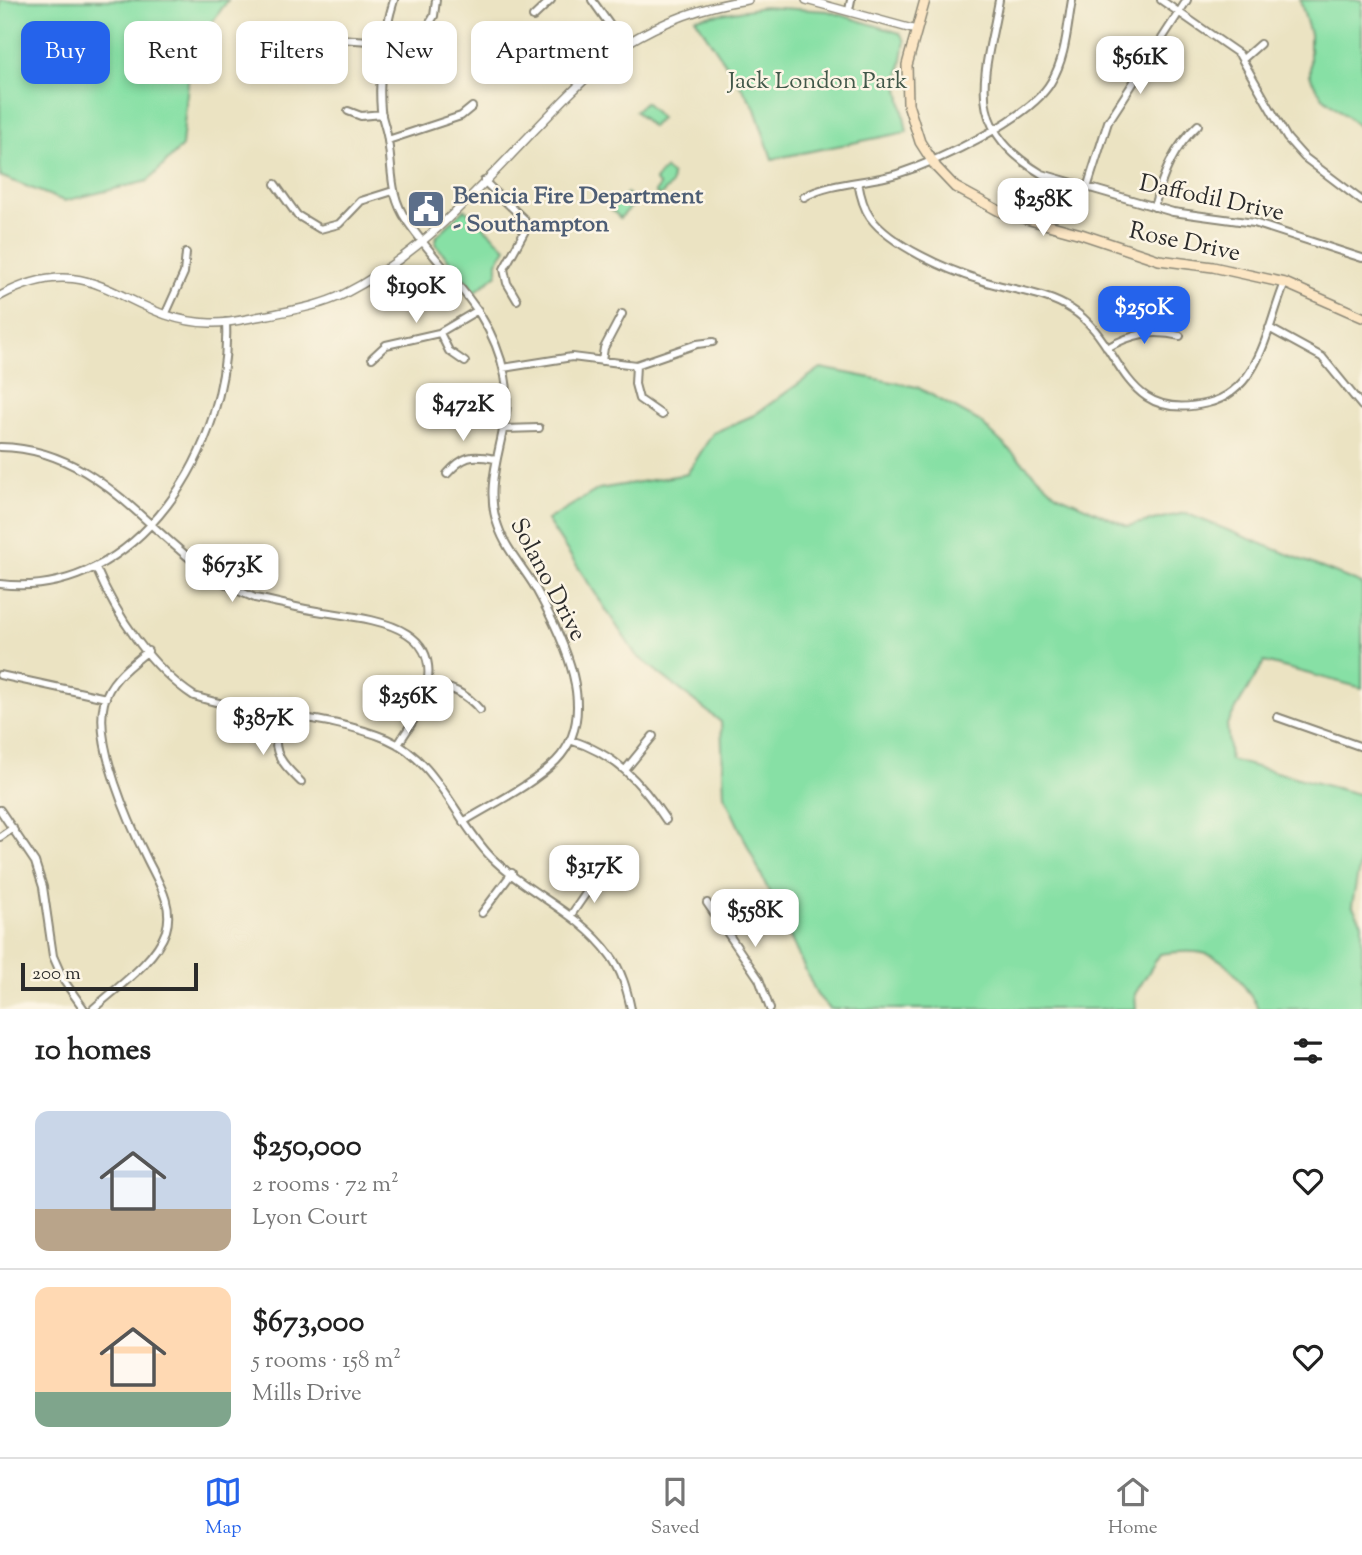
<!DOCTYPE html>
<meta charset="utf-8">
<style>
body{margin:0;font-family:"Sorts Mill Goudy",serif;background:#f2f2f2;color:#222;height:100vh;display:flex;flex-direction:column;font-size:26px;white-space:nowrap}
*{box-sizing:border-box;margin:0}
p{font-size:23px;color:#767676}
.icon{flex:none;width:38px;height:38px;fill:none;stroke:currentColor;stroke-width:2;stroke-linecap:round;stroke-linejoin:round}
.map{position:relative;height:1009px;overflow:hidden}
.side{display:flex;flex-direction:column;background:#fff;flex:1}
.side>*{flex:none}
.guide{position:absolute;left:21px;top:21px;width:700px;height:63px;display:flex;gap:14px}
.scale{position:absolute;left:21px;bottom:18px;width:177px;box-sizing:border-box;padding-left:7px;border:4px solid #2b2b2b;border-top:0;font-size:19px;line-height:24px;white-space:nowrap;color:#2b2b2b;-webkit-text-stroke:5px #fcf5e5;paint-order:stroke}
.price{position:absolute;translate:-50% -60px;padding:0 16px;border-radius:14px;background:#fff;color:#222;font-size:23px;line-height:46px;filter:drop-shadow(0 2px 4px #0008)}
.price::after{content:'';position:absolute;left:50%;top:42px;width:21px;height:16px;margin-left:-10px;background:inherit;clip-path:polygon(0 0,100% 0,50% 100%)}
.price.current{background:#2563eb;color:#fff}
ul{padding:0;list-style:none}
li{display:flex;align-items:center;gap:21px;height:175px;padding:0 35px}
li+li{border-top:2px solid #e0e0e0}
li span{display:grid;place-items:center;flex:none;width:196px;height:140px;border-radius:14px;color:#555}
li>.icon{margin-inline-start:auto}
span .icon{width:84px;height:84px;fill:#fffc;stroke-width:1}
li b{font-size:30px}
h2{display:flex;justify-content:space-between;align-items:center;height:84px;padding:0 35px;font-size:30px}
.tag{padding:0 24px;border-radius:14px;background:#fff;box-shadow:0 4px 10px #0003;font-size:24px;line-height:63px}
.tag.current{background:#2563eb;color:#fff}
.tab-bar{display:flex;justify-content:space-around;align-items:center;height:98px;border-top:2px solid #e0e0e0;background:#fff;font-size:19px;color:#767676}
.tab-bar a{display:grid;justify-items:center;gap:4px}
.tab-bar .current{color:#2563eb}
.map>svg:first-child{display:block}
</style>
<div class="map">
<svg width="1362" height="1009" viewBox="0 0 1362 1009">
<rect width="100%" height="100%" fill="#fcf5e5"/>
<filter id="ink" filterUnits="userSpaceOnUse"><feTurbulence type="fractalNoise" baseFrequency=".0143" numOctaves="2"/><feDisplacementMap in="SourceGraphic" scale="14" xChannelSelector="R" yChannelSelector="G"/><feConvolveMatrix kernelMatrix="1 2 1 2 8 2 1 2 1" color-interpolation-filters="sRGB"/></filter>
<filter id="wash" filterUnits="userSpaceOnUse"><feTurbulence type="fractalNoise" baseFrequency=".00686" numOctaves="4" result="noise"/><feDisplacementMap in="SourceGraphic" scale="28" xChannelSelector="R" yChannelSelector="G"/><feGaussianBlur stdDeviation="1.57" result="paint"/><feColorMatrix in="noise" values="0 0 0 0 0 0 0 0 0 0 0 0 0 0 0 0 0 1.4 0 .05"/><feComposite in="paint" operator="in"/></filter>
<g filter="url(#wash)">
<rect width="100%" height="100%" fill="#ebe3c2"/>
<!-- green -->
<path fill="#87e0a5" stroke="#598668" stroke-width="2" d="M 0,0 L 228,0 L 191,51 L 182,146 L 148,181 L 64,201 L 0,176 Z
M 1300,0 L 1362,0 L 1362,129 L 1323,97 L 1314,84 L 1310,75 L 1310,34 Z
M 764,7 L 828,11 L 900,33 L 905,41 L 898,83 L 907,132 L 772,159 L 754,106 L 695,18 Z
M 645,102 L 661,118 L 652,127 L 635,111 Z
M 665,169 L 672,175 L 671,185 L 660,196 L 655,192 L 660,186 L 655,180 Z
M 627,193 L 636,202 L 620,218 L 611,209 Z
M 465,209 L 506,248 L 497,262 L 497,274 L 475,292 L 436,245 L 436,237 Z
M 821,368 L 917,387 L 979,421 L 1056,494 L 1127,526 L 1185,513 L 1362,584 L 1362,688 L 1264,662 L 1227,724 L 1230,760 L 1362,795 L 1362,852 L 1352,905 L 1362,923 L 1362,1009 L 1259,1009 C 1229,962 1220,945 1160,954 L 1135,994 L 1136,1009 L 830,1009 L 817,995 L 724,795 L 721,722 L 636,655 L 547,520 L 599,489 L 687,474 L 713,433 L 754,415 Z"/>
</g>
<g filter="url(#ink)">
<g fill="none" stroke-linecap="round" stroke-linejoin="round">
<!-- minor casing -->
<g stroke="#8b8776" stroke-width="10">
<path id="minor" d="M 394,0 C 384,32 378,76 381,110 C 382,120 387,130 388,141 C 393,170 389,195 407,221 C 444,275 491,307 505,376 C 516,427 479,475 498,526 C 506,550 524,568 536,589 C 562,636 602,714 556,761 C 531,786 494,803 463,822
M 592,0 L 624,45
M 999,0 C 986,75 960,125 1042,174 L 1173,212 L 1254,223 L 1362,258
M 1161,0 L 1239,54 L 1287,138 L 1304,157 L 1362,201
M 849,10 L 851,0
M 533,17 L 551,0
M 425,31 L 434,16 L 436,0
M 279,46 L 298,48 L 339,39 L 386,42
M 1243,59 L 1260,44
M 348,111 L 361,116 L 382,114
M 388,140 L 461,116 L 472,107
M 484,181 L 524,219 L 527,227 L 504,269 L 507,283 L 517,300
M 858,182 C 860,194 863,207 870,217 C 890,245 947,270 980,280 C 1009,290 1045,292 1071,309 C 1124,341 1119,425 1208,403 C 1261,390 1267,326 1285,283
M 275,184 L 297,215 L 320,229 L 339,224 L 361,201 L 393,191
M 1087,188 L 1108,122 L 1187,0
M 804,197 C 832,182 867,183 897,174 C 938,161 1030,119 1051,82 C 1066,57 1067,28 1072,0
M 1154,207 C 1163,174 1173,148 1198,125
M 166,313 L 184,273 L 186,253
M 1269,328 L 1322,357 L 1362,406
M 440,333 L 449,351 L 465,362
M 1107,348 C 1131,334 1153,329 1180,336
M 372,358 L 386,345 L 439,333 L 478,310
M 602,361 L 604,348 L 622,314
M 636,365 L 635,384 L 639,399 L 662,415
M 503,368 L 572,357 L 636,365 L 697,344 L 713,342
M 504,429 L 539,428
M 0,447 C 115,449 158,561 255,598 C 277,602 300,609 323,612 C 377,620 451,626 422,703 C 417,718 406,731 398,745
M 447,474 C 463,456 471,454 495,459
M 96,568 C 116,615 151,668 194,696 C 256,716 326,714 387,739 C 437,760 455,820 491,857 C 528,894 579,912 610,955 C 622,971 627,990 631,1009
M 0,584 C 138,601 232,445 226,322
M 0,675 L 106,698
M 427,684 C 450,686 466,693 480,710
M 279,714 C 272,751 275,756 301,782
M 1277,717 L 1362,747
M 570,740 C 614,753 641,782 666,820
M 626,769 L 653,736
M 0,810 L 35,862 L 43,887 L 53,956 L 64,981 L 84,1009
M 0,837 L 13,828
M 707,903 L 759,979 L 770,1009
M 482,913 L 512,873
M 571,915 L 595,880
M 93,1009 C 117,987 155,962 166,931 C 174,906 159,883 148,861 C 129,823 94,745 104,703 C 109,680 131,665 148,651"/>
</g>
<!-- tertiary casing -->
<g stroke="#8b8776" stroke-width="10">
<path id="tertiary" d="M 806,0 L 916,30
M 0,296 C 97,244 124,321 210,323 C 229,324 249,318 268,315 C 293,310 320,306 344,294 C 456,237 527,123 624,45 C 663,21 702,6 748,0"/>
</g>
<!-- secondary casing -->
<g stroke="#8b8776" stroke-width="12">
<path id="secondary" d="M 925,0 L 907,65 L 908,104 L 920,142 L 936,167 L 955,187 L 1001,212 L 1081,234 L 1159,260 L 1213,267 L 1285,283 L 1362,317"/>
</g>
<!-- minor -->
<use href="#minor" stroke="#fff" stroke-width="6"/>
<!-- tertiary -->
<use href="#tertiary" stroke="#fff" stroke-width="7"/>
<!-- secondary -->
<use href="#secondary" stroke="#fce6c4" stroke-width="9"/>
</g>
</g>
<!-- icons -->
<defs>
<g id="civic-square" transform="scale(2.0125)"><rect x="-9" y="-9" width="18" height="18" rx="4" fill="#5c6f8a" stroke="#fcf5e5"/><path d="M-.6-6.5H3V-4.5H.6V-3L4-1V1h2V6H-6V1h2V-1L-.6-3ZM-1.2 2.5V6h2.4V2.5Z" fill="#fff"/></g>
</defs>
<g fill-rule="evenodd">
<use href="#civic-square" x="426" y="209"/>
</g>
<g text-anchor="middle" stroke-width="5" stroke-linejoin="round" paint-order="stroke">
<!-- park labels -->
<g font-size="24" fill="#42584a" stroke="#fcf5e5">
<text x="818" y="88">Jack London Park</text>
</g>
<!-- service labels -->
<g font-size="24" font-weight="bold" fill="#4e5e75" stroke="#fcf5e5" text-anchor="start">
<text x="453" y="203">Benicia Fire Department<tspan x="453" dy="28">- Southampton</tspan></text>
</g>
<!-- street labels -->
<g font-size="24" fill="#2b2b2b" stroke="#fcf5e5">
<text transform="translate(1212 197) rotate(12)" y="8">Daffodil Drive</text>
<text transform="translate(1185 241) rotate(12)" y="8">Rose Drive</text>
<text transform="translate(549 579) rotate(62)" y="8">Solano Drive</text>
</g>
</g>
</svg>
<div class="scale">200 m</div>
<b class="price" style="left:1140px;top:96px">$561K</b>
<b class="price" style="left:1043px;top:238px">$258K</b>
<b class="price" style="left:416px;top:325px">$190K</b>
<b class="price current" style="left:1144px;top:346px">$250K</b>
<b class="price" style="left:463px;top:443px">$472K</b>
<b class="price" style="left:232px;top:604px">$673K</b>
<b class="price" style="left:408px;top:735px">$256K</b>
<b class="price" style="left:263px;top:757px">$387K</b>
<b class="price" style="left:594px;top:905px">$317K</b>
<b class="price" style="left:755px;top:949px">$558K</b>
<div class="guide">
<a class="tag current">Buy</a>
<a class="tag">Rent</a>
<a class="tag">Filters</a>
<a class="tag">New</a>
<a class="tag">Apartment</a>
</div>
</div>
<section class="side">
<h2>10 homes<svg class="icon" aria-label="filters" viewBox="0 0 24 24"><path d="M4 7h16M4 17h16"/><circle cx="9" cy="7" r="2"/><circle cx="15" cy="17" r="2"/></svg></h2>
<ul>
<li><span style="background:linear-gradient(#c9d6e8 70%,#b9a48a 0)"><svg class="icon" aria-label="home" viewBox="0 0 24 24"><path d="M3 11l9-7 9 7M6 9v11h12V9"/></svg></span><div><b>$250,000</b><p>2 rooms · 72 m²</p><p>Lyon Court</p></div><svg class="icon" aria-label="heart" viewBox="0 0 24 24"><path d="M12 20l-8-8c-3-5 5-10 8-4 3-6 11-1 8 4z"/></svg></li>
<li><span style="background:linear-gradient(#ffd9b3 75%,#7fa58c 0)"><svg class="icon" aria-label="home" viewBox="0 0 24 24"><path d="M3 11l9-7 9 7M6 9v11h12V9"/></svg></span><div><b>$673,000</b><p>5 rooms · 158 m²</p><p>Mills Drive</p></div><svg class="icon" aria-label="heart" viewBox="0 0 24 24"><path d="M12 20l-8-8c-3-5 5-10 8-4 3-6 11-1 8 4z"/></svg></li>
</ul>
</section>
<nav class="tab-bar">
<a class="current"><svg class="icon" aria-label="map" viewBox="0 0 24 24"><path d="M3 6l6-2 6 2 6-2v14l-6 2-6-2-6 2zM9 4v14M15 6v14"/></svg>Map</a>
<a><svg class="icon" aria-label="saved" viewBox="0 0 24 24"><path d="M7 4h10v16l-5-4-5 4z"/></svg>Saved</a>
<a><svg class="icon" aria-label="home" viewBox="0 0 24 24"><path d="M3 11l9-7 9 7M6 9v11h12V9"/></svg>Home</a>
</nav>
